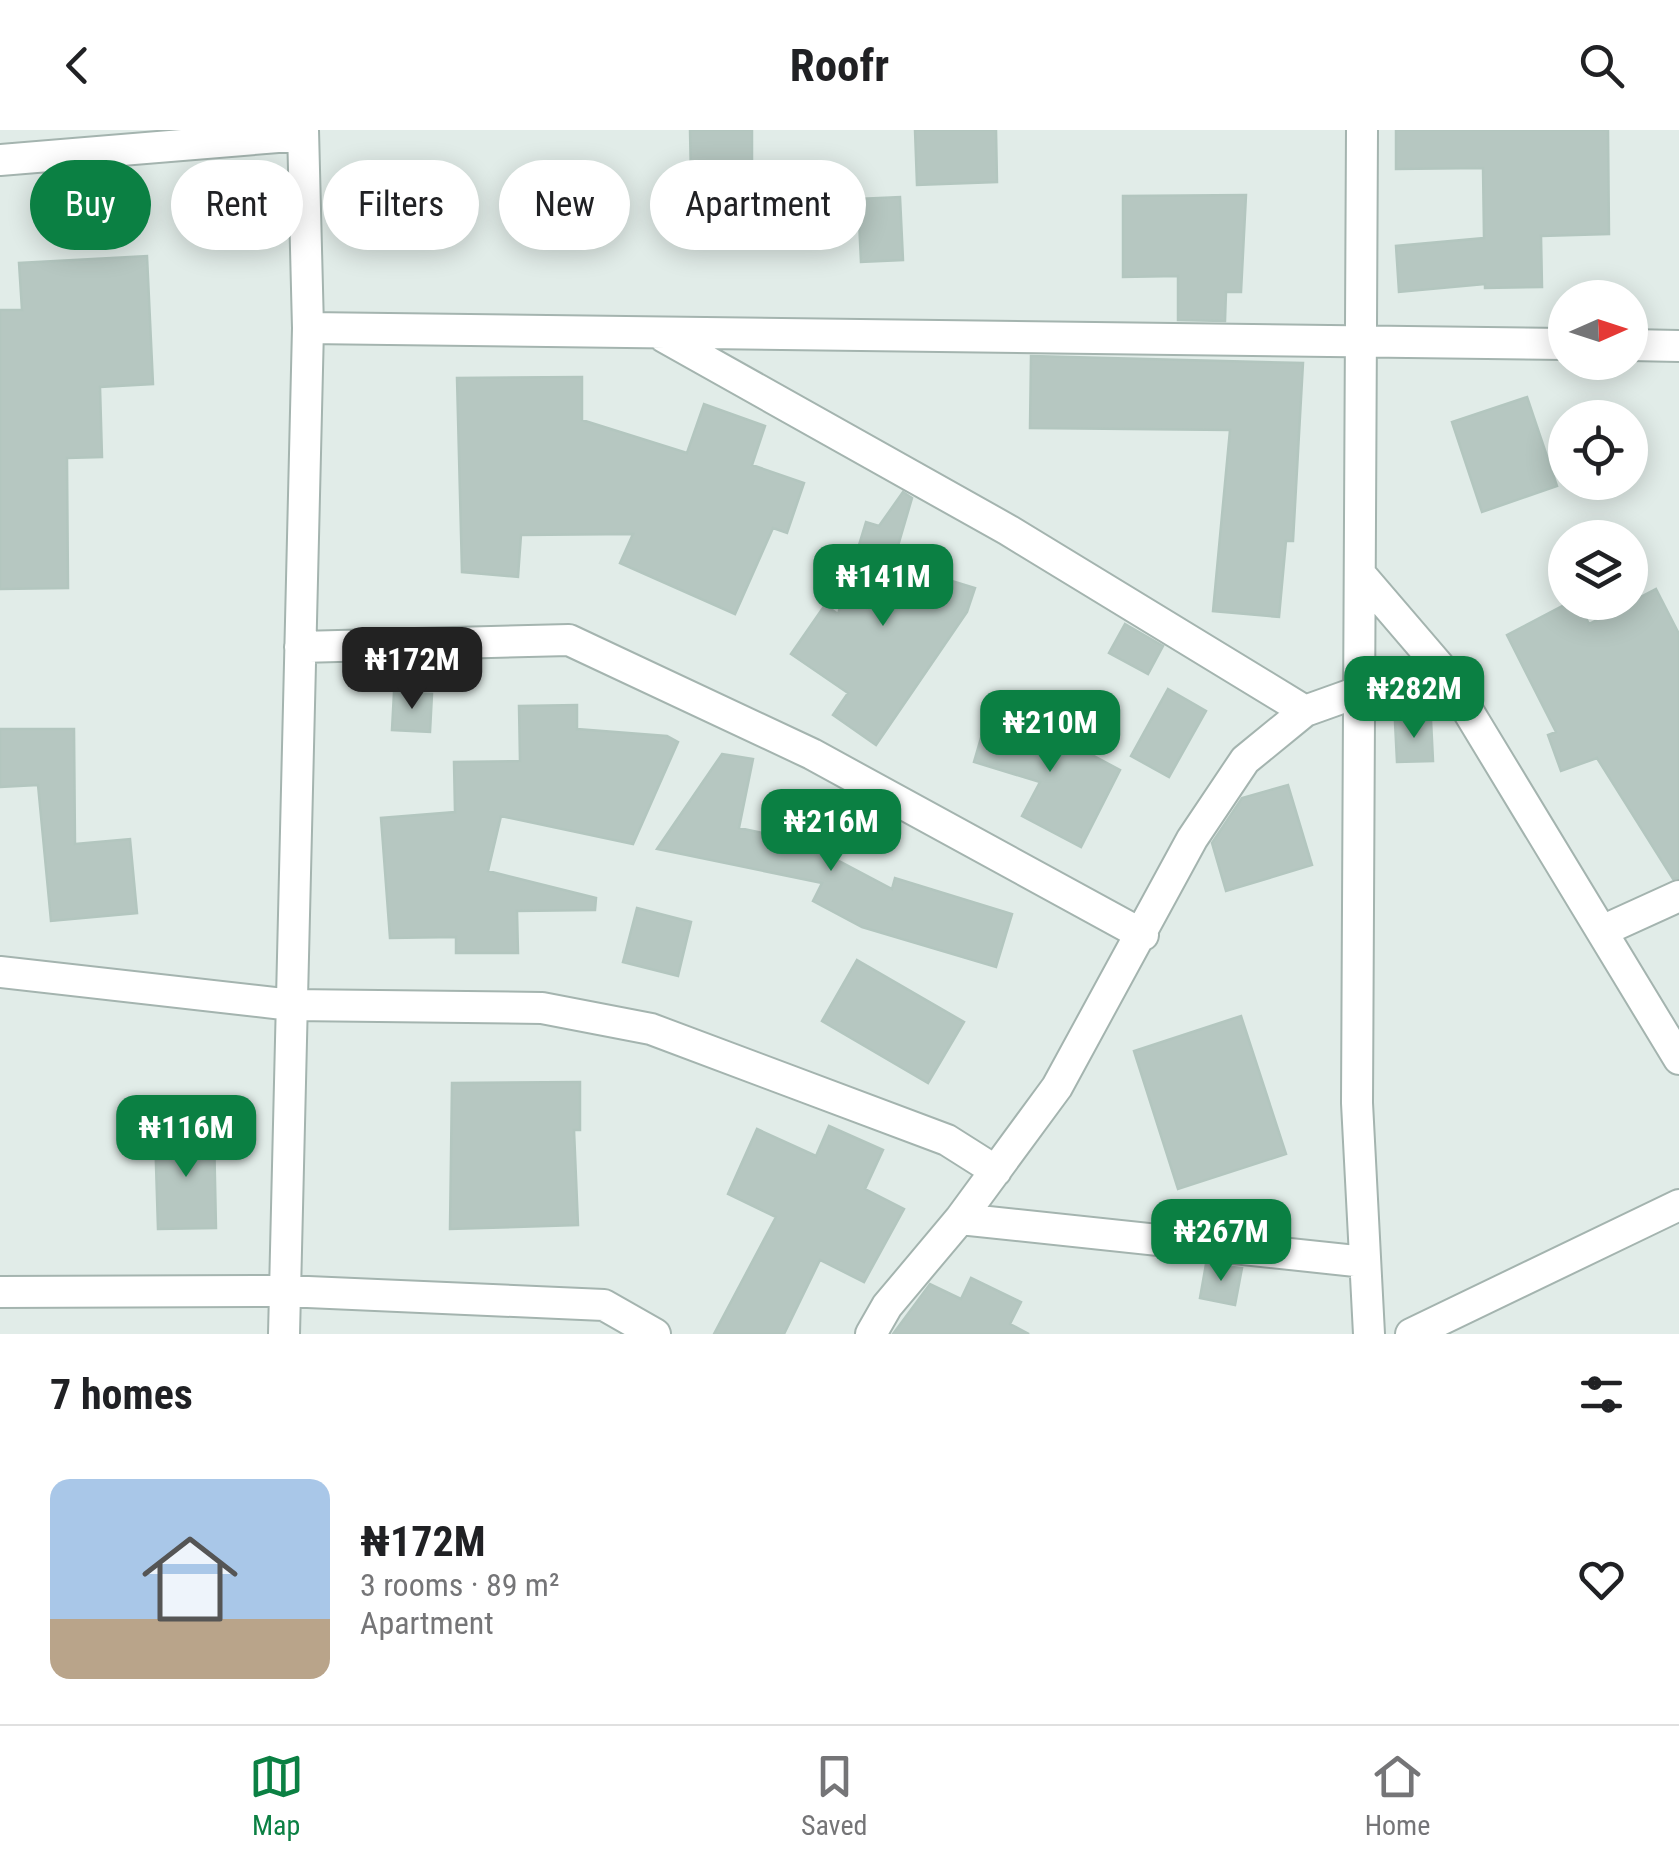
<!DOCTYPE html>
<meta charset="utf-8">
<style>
body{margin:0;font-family:"Roboto Condensed",sans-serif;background:#f6f6f6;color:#202124;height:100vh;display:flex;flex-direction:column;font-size:38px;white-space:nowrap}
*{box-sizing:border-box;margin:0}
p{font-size:32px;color:#757577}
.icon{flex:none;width:55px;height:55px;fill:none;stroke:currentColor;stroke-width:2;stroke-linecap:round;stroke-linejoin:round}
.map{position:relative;height:1204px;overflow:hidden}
.panel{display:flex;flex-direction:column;background:#fff;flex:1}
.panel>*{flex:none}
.banner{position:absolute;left:30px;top:30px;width:1000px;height:90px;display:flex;gap:20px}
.needle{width:65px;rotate:87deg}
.fabs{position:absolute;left:1548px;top:150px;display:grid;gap:20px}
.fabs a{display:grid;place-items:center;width:100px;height:100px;border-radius:50%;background:#fff;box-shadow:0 5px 25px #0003;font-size:50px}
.price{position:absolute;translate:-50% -85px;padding:0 22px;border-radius:20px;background:#0b8043;color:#fff;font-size:32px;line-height:65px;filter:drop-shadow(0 2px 5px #0008)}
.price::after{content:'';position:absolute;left:50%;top:60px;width:30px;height:22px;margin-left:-15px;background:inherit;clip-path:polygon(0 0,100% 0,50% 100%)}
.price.active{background:#222;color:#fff}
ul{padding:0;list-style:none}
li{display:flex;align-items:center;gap:30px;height:250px;padding:0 50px}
li span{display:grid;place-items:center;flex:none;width:280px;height:200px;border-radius:20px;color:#555}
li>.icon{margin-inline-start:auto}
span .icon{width:120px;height:120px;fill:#fffc;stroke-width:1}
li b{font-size:42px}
h2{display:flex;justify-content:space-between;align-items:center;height:120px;padding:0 50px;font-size:42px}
.chip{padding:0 35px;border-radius:45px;background:#fff;box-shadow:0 5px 25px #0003;font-size:35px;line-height:90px}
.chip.active{background:#0b8043;color:#fff}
header{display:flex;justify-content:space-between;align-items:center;height:130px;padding:0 50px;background:#fff;font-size:45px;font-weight:700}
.tabs{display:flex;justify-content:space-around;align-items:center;height:140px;border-top:2px solid #e0e0e0;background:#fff;font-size:28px;color:#757577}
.tabs a{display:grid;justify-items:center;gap:5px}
.tabs .active{color:#0b8043}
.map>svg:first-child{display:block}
</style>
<header><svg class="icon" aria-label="back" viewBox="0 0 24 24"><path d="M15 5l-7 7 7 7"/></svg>Roofr<svg class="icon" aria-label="search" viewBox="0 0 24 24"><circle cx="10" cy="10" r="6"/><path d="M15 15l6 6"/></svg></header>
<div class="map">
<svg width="1679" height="1204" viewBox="0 0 1679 1204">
<rect width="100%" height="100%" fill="#e1ece8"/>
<!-- building -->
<path fill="#b6c7c1" stroke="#b3c6bf" stroke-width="2.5" d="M 690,0 L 752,0 L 752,46 L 691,48 Z
M 915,0 L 996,0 L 997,52 L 917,55 Z
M 1396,0 L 1608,0 L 1609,104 L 1541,106 L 1542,157 L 1485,158 L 1485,154 L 1399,162 L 1396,116 L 1484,108 L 1483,38 L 1396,39 Z
M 1246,65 L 1241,162 L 1226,162 L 1225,191 L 1178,190 L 1178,146 L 1123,147 L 1123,66 Z
M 900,67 L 903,130 L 861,132 L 858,69 Z
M 147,126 L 153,254 L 100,257 L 102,327 L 67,328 L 68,458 L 0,459 L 0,180 L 22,180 L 19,133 Z
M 1031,226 L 1303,233 L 1293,411 L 1286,411 L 1279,487 L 1213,481 L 1230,300 L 1030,298 Z
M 582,247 L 582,290 L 687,323 L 704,274 L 765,296 L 752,335 L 804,353 L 787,403 L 773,398 L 735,484 L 620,433 L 633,404 L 521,405 L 518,447 L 462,442 L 457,248 Z
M 1527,267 L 1557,356 L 1482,382 L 1452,292 Z
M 903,362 L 912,368 L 893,433 L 975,458 L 967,482 L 876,615 L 833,585 L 848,563 L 791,524 L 825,475 L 838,484 L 866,392 L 879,396 Z
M 1656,459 L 1679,504 L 1679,748 L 1673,749 L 1597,628 L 1561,641 L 1548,605 L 1556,602 L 1507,505 L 1570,472 L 1578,472 L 1589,494 Z
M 1125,494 L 1163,516 L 1148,544 L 1109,523 Z
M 1168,559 L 1206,581 L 1169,647 L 1131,626 Z
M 394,562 L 432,564 L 430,602 L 392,600 Z
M 577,575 L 577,599 L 667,606 L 678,612 L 633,714 L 501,686 L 488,741 L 596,768 L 595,780 L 517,781 L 518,823 L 456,823 L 456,807 L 390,808 L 381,688 L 455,682 L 454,632 L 520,631 L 519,576 Z
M 988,584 L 1047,601 L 1120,640 L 1081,717 L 1022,686 L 1040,652 L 974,632 Z
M 1431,590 L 1433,631 L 1397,632 L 1395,592 Z
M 0,599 L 74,599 L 75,714 L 130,709 L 137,783 L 51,791 L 38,655 L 0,657 Z
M 722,624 L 753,629 L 739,698 L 826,716 L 824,723 L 892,759 L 895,748 L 1012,784 L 996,837 L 862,797 L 813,771 L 822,753 L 657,719 Z
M 1288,655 L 1312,735 L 1226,761 L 1212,713 L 1242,668 Z
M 637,778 L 691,792 L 678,846 L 623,832 Z
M 857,830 L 964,892 L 928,953 L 822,891 Z
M 1241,886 L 1286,1024 L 1178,1059 L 1134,921 Z
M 580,952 L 580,1000 L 574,1000 L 578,1095 L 450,1099 L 452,953 Z
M 829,996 L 883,1020 L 865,1059 L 904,1079 L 864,1152 L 820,1130 L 784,1204 L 714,1204 L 776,1087 L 728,1064 L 757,999 L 816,1026 Z
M 214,1002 L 216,1098 L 158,1099 L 155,1003 Z
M 1206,1134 L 1242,1138 L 1235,1175 L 1200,1168 Z
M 971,1148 L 1021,1172 L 1010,1194 L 1029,1204 L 893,1204 L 930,1154 L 961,1169 Z"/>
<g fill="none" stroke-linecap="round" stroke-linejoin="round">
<!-- minor casing -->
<g stroke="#a4b4af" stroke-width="34">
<path id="minor" d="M 1362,0 L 1357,973 L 1369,1204
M 0,30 L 303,5
M 308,198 L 1565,214
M 664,207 L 1008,400 L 1305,581
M 1630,215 L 1679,216
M 1361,445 L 1445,543 L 1679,929
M 300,517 L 569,510 L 812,624 L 1143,805
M 1602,801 L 1679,766
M 0,842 L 292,875 L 542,878 L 651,899 L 947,1010 L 996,1041
M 960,1089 L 1365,1132
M 0,1162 L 285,1161 L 604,1175 L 655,1204
M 284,1204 L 308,198 L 303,0
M 871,1204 L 887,1176 L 960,1089 L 1057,957 L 1192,709 L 1245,630 L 1305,581 L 1361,561
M 1411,1204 L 1679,1075"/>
</g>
<!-- minor -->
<use href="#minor" stroke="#fff" stroke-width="30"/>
</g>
</svg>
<div class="fabs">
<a><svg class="needle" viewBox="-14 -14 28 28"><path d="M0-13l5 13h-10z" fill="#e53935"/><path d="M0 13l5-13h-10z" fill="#757577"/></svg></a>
<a><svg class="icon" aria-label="locate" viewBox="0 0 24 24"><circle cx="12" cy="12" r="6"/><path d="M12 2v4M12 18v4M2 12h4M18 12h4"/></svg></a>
<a><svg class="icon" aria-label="layers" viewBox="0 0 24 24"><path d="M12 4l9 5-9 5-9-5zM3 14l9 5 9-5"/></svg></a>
</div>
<b class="price" style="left:883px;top:499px">₦141M</b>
<b class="price active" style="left:412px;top:582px">₦172M</b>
<b class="price" style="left:1414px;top:611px">₦282M</b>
<b class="price" style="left:1050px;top:645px">₦210M</b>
<b class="price" style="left:831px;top:744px">₦216M</b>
<b class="price" style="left:186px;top:1050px">₦116M</b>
<b class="price" style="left:1221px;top:1154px">₦267M</b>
<div class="banner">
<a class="chip active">Buy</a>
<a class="chip">Rent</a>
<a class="chip">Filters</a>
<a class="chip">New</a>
<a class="chip">Apartment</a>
</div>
</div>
<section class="panel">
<h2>7 homes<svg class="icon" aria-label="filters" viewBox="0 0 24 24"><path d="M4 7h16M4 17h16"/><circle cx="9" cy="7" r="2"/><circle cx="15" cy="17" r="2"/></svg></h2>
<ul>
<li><span style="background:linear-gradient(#a9c7e8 70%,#b9a48a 0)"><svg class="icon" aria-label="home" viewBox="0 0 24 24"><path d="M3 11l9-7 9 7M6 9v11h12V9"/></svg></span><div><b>₦172M</b><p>3 rooms · 89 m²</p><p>Apartment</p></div><svg class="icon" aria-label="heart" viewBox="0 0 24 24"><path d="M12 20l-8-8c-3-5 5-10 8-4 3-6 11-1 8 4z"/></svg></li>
</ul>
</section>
<nav class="tabs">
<a class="active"><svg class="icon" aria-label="map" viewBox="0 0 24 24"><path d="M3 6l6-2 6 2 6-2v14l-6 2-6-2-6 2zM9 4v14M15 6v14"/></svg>Map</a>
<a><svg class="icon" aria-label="saved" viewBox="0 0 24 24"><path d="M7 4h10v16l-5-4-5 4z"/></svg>Saved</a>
<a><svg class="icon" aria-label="home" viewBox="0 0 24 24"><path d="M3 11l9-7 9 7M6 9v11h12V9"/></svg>Home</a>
</nav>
